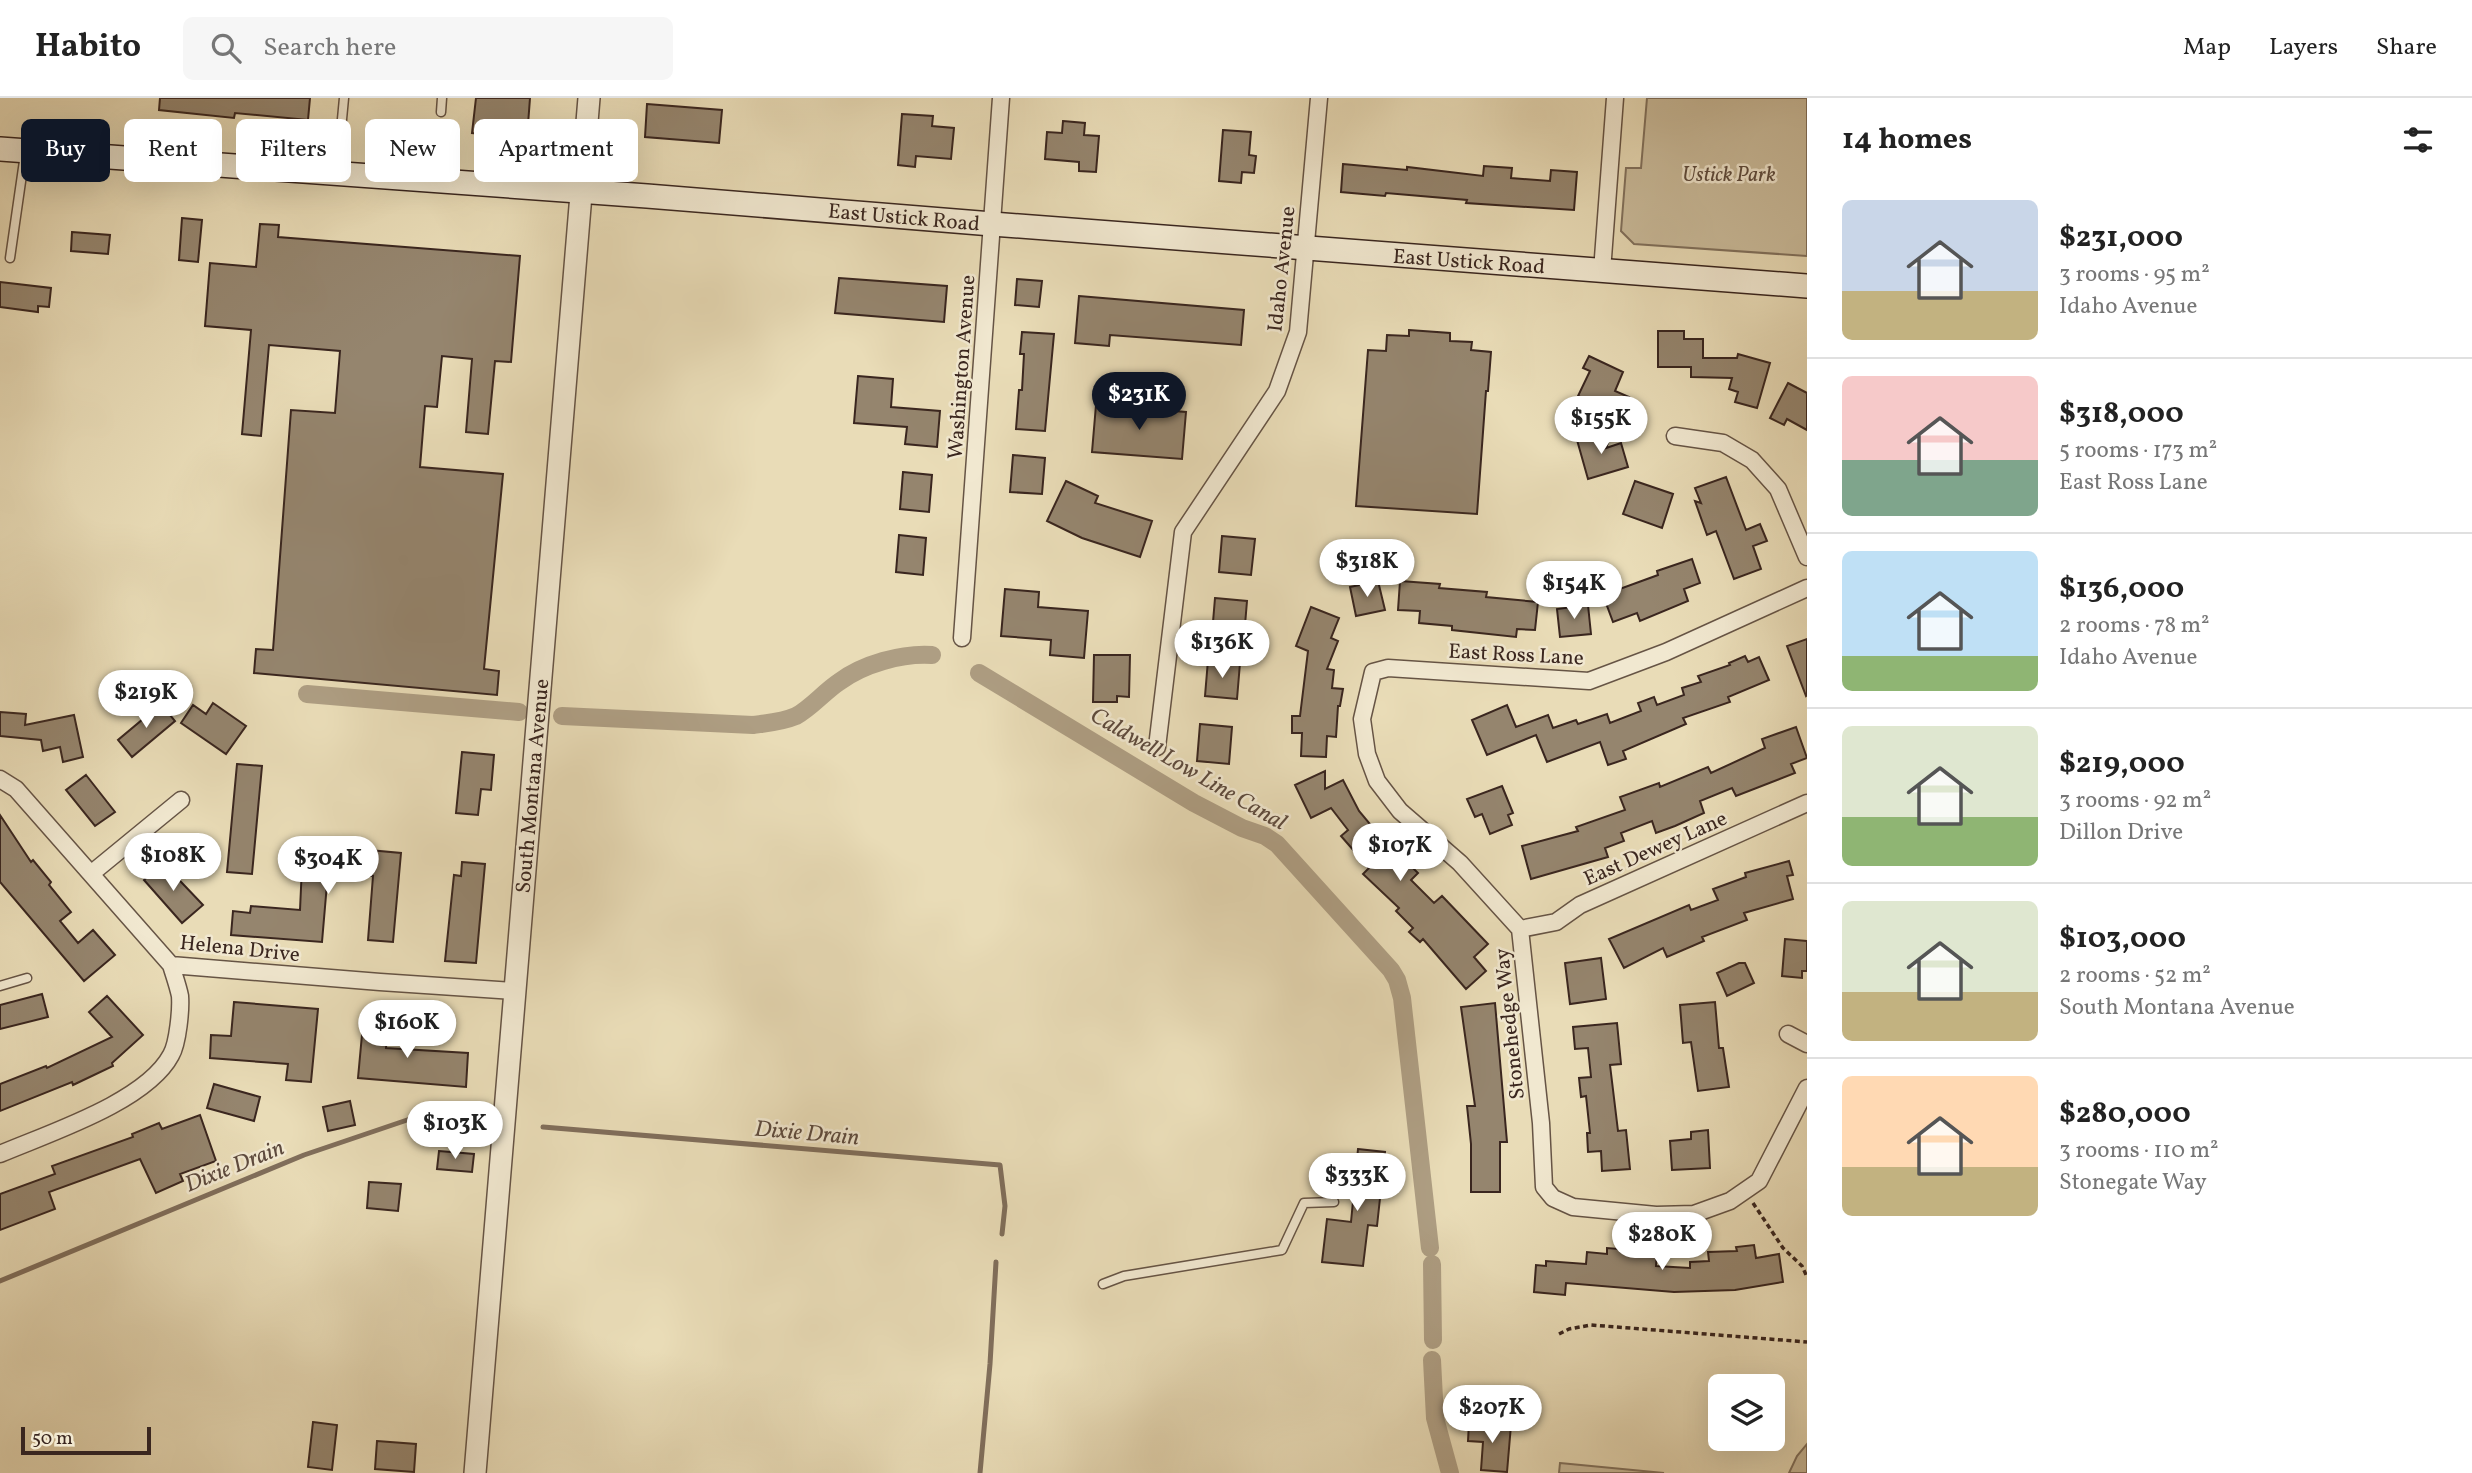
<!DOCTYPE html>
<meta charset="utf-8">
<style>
body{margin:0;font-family:Vollkorn,serif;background:#f6f6f6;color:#222;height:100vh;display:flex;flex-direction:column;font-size:26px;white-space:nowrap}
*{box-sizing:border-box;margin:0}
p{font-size:23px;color:#767676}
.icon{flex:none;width:38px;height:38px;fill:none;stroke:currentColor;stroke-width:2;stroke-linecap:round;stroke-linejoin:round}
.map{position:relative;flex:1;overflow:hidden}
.drawer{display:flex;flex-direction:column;background:#fff;width:665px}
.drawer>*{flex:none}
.banner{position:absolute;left:21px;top:21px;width:665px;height:63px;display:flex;gap:14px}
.buttons{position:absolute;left:1708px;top:1276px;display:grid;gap:14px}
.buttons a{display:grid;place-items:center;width:77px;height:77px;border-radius:10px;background:#fff;box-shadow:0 7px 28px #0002;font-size:35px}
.scale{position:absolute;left:21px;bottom:18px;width:130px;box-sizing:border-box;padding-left:7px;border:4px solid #3a261f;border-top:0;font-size:19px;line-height:24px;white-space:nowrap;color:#3a261f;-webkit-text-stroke:5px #f1e8d0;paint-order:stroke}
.price{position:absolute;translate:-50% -60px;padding:0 16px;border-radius:24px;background:#fff;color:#222;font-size:23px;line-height:46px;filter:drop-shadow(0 2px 4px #0008)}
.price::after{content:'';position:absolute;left:50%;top:42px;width:21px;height:16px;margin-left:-10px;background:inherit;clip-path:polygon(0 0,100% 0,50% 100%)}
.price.selected{background:#111827;color:#fff}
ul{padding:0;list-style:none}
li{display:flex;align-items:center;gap:21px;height:175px;padding:0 35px}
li+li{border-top:2px solid #e0e0e0}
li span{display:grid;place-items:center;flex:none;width:196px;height:140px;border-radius:10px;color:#555}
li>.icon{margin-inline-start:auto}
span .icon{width:84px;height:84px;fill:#fffc;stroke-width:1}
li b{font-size:30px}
h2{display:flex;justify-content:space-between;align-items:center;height:84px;padding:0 35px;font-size:30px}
.pill{padding:0 24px;border-radius:10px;background:#fff;box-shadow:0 7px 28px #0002;font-size:24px;line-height:63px}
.pill.selected{background:#111827;color:#fff}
header{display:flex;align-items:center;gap:42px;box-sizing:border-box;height:98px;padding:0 35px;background:#fff;border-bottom:2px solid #e0e0e0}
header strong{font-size:33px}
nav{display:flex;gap:38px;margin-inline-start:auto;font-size:24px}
.search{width:490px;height:63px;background:#f6f6f6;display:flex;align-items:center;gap:18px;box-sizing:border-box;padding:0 24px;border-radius:10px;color:#767676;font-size:26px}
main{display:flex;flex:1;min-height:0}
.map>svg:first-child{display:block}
</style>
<header>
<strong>Habito</strong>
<div class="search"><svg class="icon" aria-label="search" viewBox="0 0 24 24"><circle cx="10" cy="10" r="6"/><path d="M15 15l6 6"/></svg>Search here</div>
<nav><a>Map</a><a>Layers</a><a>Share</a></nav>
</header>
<main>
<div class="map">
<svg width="1807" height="1375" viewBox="0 0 1807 1375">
<rect width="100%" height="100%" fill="#e9dcb7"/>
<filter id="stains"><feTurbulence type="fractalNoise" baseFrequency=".00286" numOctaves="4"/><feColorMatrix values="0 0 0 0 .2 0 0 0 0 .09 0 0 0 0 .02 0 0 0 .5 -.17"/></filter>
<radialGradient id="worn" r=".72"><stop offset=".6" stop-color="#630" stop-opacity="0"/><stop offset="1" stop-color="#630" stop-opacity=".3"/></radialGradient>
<!-- green -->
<path fill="#cbbd9d" stroke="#82725e" stroke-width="2" d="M 1647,0 L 1807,0 L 1807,158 L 1634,146 L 1621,133 L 1626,70 L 1641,70 Z
M 1807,1346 L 1807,1375 L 1789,1375 L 1797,1358 Z
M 1560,1365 L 1664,1375 L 1559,1375 Z"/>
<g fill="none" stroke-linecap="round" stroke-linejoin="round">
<!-- stream -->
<path stroke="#806e5b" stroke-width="5" d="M 543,1029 L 1000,1067 L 1005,1108 L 1002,1136
M 0,1183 L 304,1057 L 413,1020 L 490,1023
M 980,1375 L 990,1266 L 996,1164"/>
<!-- canal -->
<path stroke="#ae9e83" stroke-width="18" d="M 979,575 L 1194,705 L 1242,730 L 1265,738 L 1277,746 L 1391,872 L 1397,882 L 1402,900 L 1430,1150
M 307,596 L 519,614
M 562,618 L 753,627 C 768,625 782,624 796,618 C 811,610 824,594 839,584 C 863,566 902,555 932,557
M 1432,1166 L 1433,1242
M 1432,1262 L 1435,1320 L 1450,1375"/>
</g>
<!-- building -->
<path fill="#95856e" stroke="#3a261f" stroke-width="2" d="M 160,0 L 310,0 L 308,22 L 235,15 L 234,20 L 159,12 Z
M 476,0 L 530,0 L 527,40 L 472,35 Z
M 647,6 L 722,12 L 719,45 L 645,39 Z
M 902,16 L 933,18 L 932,28 L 954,30 L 951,61 L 916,58 L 915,69 L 898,67 Z
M 1063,23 L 1085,25 L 1084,37 L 1099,38 L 1096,74 L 1079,73 L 1079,64 L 1045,61 L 1047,34 L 1062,35 Z
M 1223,32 L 1251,34 L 1249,57 L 1256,58 L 1254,75 L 1242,74 L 1241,85 L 1219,83 Z
M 1343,66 L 1407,72 L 1407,69 L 1483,78 L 1484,68 L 1512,70 L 1511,80 L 1550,83 L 1551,72 L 1577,74 L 1574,112 L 1466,105 L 1467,102 L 1386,95 L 1385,98 L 1341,94 Z
M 182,120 L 202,122 L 198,164 L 179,162 Z
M 260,126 L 279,127 L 278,139 L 520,158 L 511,264 L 495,263 L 488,336 L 466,334 L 472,261 L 442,258 L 437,309 L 425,308 L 420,369 L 503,376 L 484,571 L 499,573 L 497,597 L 254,575 L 256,551 L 273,552 L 291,312 L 335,315 L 340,253 L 269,247 L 261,338 L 242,336 L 251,232 L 205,228 L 210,165 L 256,169 Z
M 72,134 L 110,137 L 108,156 L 71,153 Z
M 839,180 L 947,188 L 944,224 L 835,215 Z
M 1017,181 L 1042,183 L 1039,209 L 1015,207 Z
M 0,184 L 51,190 L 49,209 L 38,208 L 38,214 L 0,209 Z
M 1079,198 L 1244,212 L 1241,247 L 1110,237 L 1109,248 L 1075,245 Z
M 1409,232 L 1450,235 L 1450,243 L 1472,244 L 1471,252 L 1491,254 L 1488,293 L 1486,293 L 1477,416 L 1356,408 L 1368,252 L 1386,253 L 1387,237 L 1409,238 Z
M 1658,233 L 1684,233 L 1684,241 L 1703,241 L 1703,260 L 1737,260 L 1738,256 L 1770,265 L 1757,310 L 1735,304 L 1738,294 L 1729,291 L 1732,280 L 1691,279 L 1691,269 L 1658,269 Z
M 1022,234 L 1054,236 L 1045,333 L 1016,331 L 1019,292 L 1022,292 L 1024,256 L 1020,256 Z
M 1589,258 L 1623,274 L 1615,293 L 1629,299 L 1620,317 L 1578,298 L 1590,273 L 1583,270 Z
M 858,278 L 893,281 L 891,309 L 940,313 L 937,349 L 905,346 L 907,329 L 854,325 Z
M 1788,285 L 1807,295 L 1807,332 L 1787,321 L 1784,327 L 1770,320 Z
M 1096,307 L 1186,314 L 1182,361 L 1092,354 Z
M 1605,334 L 1608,345 L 1606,350 L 1621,345 L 1628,369 L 1588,381 L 1577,342 Z
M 1013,357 L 1045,360 L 1042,396 L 1010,394 Z
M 903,374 L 932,377 L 929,414 L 900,411 Z
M 1726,379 L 1746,432 L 1760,426 L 1767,443 L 1753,448 L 1761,471 L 1734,481 L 1716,433 L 1707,437 L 1695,403 L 1701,405 L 1695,390 Z
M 1066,383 L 1098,398 L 1095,405 L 1152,423 L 1140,459 L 1082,440 L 1047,423 Z
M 1635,383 L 1673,396 L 1662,430 L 1623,416 Z
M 899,437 L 926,440 L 923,477 L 896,474 Z
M 1222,438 L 1255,441 L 1251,477 L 1219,474 Z
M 1692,461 L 1700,485 L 1684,491 L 1688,503 L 1640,523 L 1637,515 L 1613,524 L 1603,497 L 1658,477 L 1657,473 Z
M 1378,483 L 1385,512 L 1356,518 L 1350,489 Z
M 1400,483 L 1440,486 L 1439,490 L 1487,494 L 1486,499 L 1538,504 L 1535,532 L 1517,531 L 1516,539 L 1452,532 L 1452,528 L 1419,525 L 1420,513 L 1398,512 Z
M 1005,491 L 1039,494 L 1038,509 L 1088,513 L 1084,560 L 1050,557 L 1051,542 L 1001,538 Z
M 1215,500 L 1247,503 L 1244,539 L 1212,536 Z
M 1588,507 L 1591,536 L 1560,539 L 1557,511 Z
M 1311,509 L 1339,520 L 1331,540 L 1338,543 L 1327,571 L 1334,572 L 1332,590 L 1343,591 L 1340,608 L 1338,608 L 1336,639 L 1327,638 L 1326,659 L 1301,658 L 1302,635 L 1292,635 L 1292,618 L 1300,618 L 1308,553 L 1296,548 Z
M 1807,541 L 1807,597 L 1806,598 L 1787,548 Z
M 1094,557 L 1130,557 L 1129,599 L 1117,598 L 1117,604 L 1093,604 Z
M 1745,558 L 1748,564 L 1759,559 L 1769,582 L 1728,599 L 1730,604 L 1683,620 L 1686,626 L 1623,653 L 1626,661 L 1608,667 L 1600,644 L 1547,664 L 1536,637 L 1487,657 L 1472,622 L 1507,607 L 1516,629 L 1548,617 L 1553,630 L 1576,622 L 1578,626 L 1607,616 L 1610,625 L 1641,613 L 1638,605 L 1654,599 L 1657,607 L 1684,597 L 1682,590 L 1701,584 L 1698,578 L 1730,567 L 1729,565 Z
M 1208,562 L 1240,565 L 1237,601 L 1205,598 Z
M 213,605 L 246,628 L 226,656 L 181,625 L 193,607 L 206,616 Z
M 161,606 L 175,623 L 132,659 L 118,642 Z
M 0,614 L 26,616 L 25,627 L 74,617 L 83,659 L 63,664 L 60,649 L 43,653 L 41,642 L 0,638 Z
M 1200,626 L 1232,629 L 1229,666 L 1197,663 Z
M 1796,629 L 1807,660 L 1791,666 L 1795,675 L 1736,698 L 1732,690 L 1700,703 L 1704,715 L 1675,728 L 1656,735 L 1652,723 L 1621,735 L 1624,743 L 1605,750 L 1608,759 L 1531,781 L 1522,748 L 1578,733 L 1576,729 L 1625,712 L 1620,699 L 1659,685 L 1660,689 L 1708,669 L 1711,675 L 1765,650 L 1762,641 Z
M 462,654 L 494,657 L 491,692 L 481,691 L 478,717 L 456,715 Z
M 237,666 L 262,668 L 252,776 L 227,774 Z
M 1325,673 L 1325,691 L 1343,682 L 1359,713 L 1389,749 L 1390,748 L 1418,775 L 1411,782 L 1434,805 L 1442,798 L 1488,846 L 1474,859 L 1486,873 L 1466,891 L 1423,841 L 1420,844 L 1409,834 L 1413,830 L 1396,813 L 1399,810 L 1363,776 L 1369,770 L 1341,738 L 1348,732 L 1331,710 L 1311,720 L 1295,687 Z
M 86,677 L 115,714 L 95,728 L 66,692 Z
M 1502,688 L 1513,715 L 1508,717 L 1512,727 L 1490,736 L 1482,716 L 1475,719 L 1467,701 Z
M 0,717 L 31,764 L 33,762 L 51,784 L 49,787 L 71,814 L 60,823 L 78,845 L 93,832 L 115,857 L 84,883 L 0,784 Z
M 303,746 L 401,755 L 393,844 L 368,842 L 373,778 L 328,774 L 322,844 L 231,837 L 233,813 L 250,815 L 251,808 L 300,812 Z
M 1789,763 L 1793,777 L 1787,778 L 1793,801 L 1744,815 L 1747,822 L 1702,839 L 1704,843 L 1667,859 L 1663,850 L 1624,870 L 1609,841 L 1689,807 L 1691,812 L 1718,802 L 1713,791 L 1746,779 L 1745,775 Z
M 462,764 L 485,766 L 476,865 L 445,863 L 454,777 L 461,778 Z
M 163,765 L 203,807 L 182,825 L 144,782 Z
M 1785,841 L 1807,843 L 1807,873 L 1802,873 L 1802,880 L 1782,878 Z
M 1601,860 L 1606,901 L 1570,906 L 1565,865 Z
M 1739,865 L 1745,865 L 1754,885 L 1727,898 L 1717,875 Z
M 42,896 L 48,919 L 0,931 L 0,907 Z
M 107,898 L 143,937 L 112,965 L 113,968 L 73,987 L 72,984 L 0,1013 L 0,986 L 46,968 L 47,970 L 112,939 L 89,914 Z
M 234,904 L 318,911 L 311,984 L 286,982 L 288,966 L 210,960 L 211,937 L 231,938 Z
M 1715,904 L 1719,950 L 1723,950 L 1729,989 L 1698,993 L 1691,944 L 1683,945 L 1680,907 Z
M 1495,905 L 1507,1044 L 1500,1044 L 1500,1094 L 1471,1094 L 1471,1046 L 1467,1008 L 1475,1008 L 1461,909 Z
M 364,915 L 389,918 L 386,950 L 468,955 L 466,989 L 358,980 Z
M 1617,925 L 1621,966 L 1610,967 L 1618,1033 L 1626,1032 L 1630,1071 L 1602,1073 L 1601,1053 L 1588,1054 L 1587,1035 L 1590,1035 L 1586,998 L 1581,999 L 1579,980 L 1591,979 L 1588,950 L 1575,951 L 1573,929 Z
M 214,986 L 260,999 L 254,1023 L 207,1010 Z
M 350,1003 L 355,1027 L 328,1033 L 323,1009 Z
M 200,1017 L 216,1063 L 180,1076 L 183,1083 L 156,1095 L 140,1061 L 49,1094 L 55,1111 L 0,1132 L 0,1096 L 55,1076 L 52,1068 L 133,1039 L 132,1036 L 159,1025 L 162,1031 Z
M 1708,1032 L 1710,1070 L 1672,1072 L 1670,1043 L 1691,1041 L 1691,1034 Z
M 1358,1051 L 1385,1054 L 1377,1128 L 1368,1127 L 1363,1168 L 1322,1164 L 1327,1121 L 1351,1124 Z
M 439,1053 L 474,1056 L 472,1074 L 437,1071 Z
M 369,1084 L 401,1086 L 398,1113 L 367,1110 Z
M 1754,1147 L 1756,1160 L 1779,1156 L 1783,1184 L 1735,1192 L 1674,1194 L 1566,1185 L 1565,1197 L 1534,1194 L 1536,1167 L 1546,1168 L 1546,1163 L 1586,1166 L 1587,1154 L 1607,1156 L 1607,1150 L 1657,1154 L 1656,1168 L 1690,1170 L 1690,1164 L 1709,1163 L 1708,1154 L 1737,1153 L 1736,1149 Z
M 1503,1310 L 1518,1310 L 1517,1326 L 1503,1324 Z
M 313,1324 L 337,1327 L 332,1372 L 308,1369 Z
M 1469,1324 L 1511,1327 L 1507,1374 L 1481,1372 L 1483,1344 L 1468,1343 Z
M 377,1343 L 416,1346 L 414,1374 L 375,1371 Z"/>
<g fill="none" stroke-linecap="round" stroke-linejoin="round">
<!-- service casing -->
<g stroke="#665445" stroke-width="11">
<path id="service" d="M 441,14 L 442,0
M 337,74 L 344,0
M 10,160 L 25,56
M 0,888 L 27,880
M 1103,1186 L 1124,1178 L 1282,1152 L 1304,1105 L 1334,1104"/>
</g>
<!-- minor casing -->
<g stroke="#665445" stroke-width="19">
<path id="minor" d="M 1602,173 L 1615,0
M 1675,338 L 1723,345 L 1752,362 L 1778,391 L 1807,459
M 1807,490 L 1666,554 L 1589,583 L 1388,570 L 1373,574 L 1362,621 L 1367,656 L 1377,683 L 1400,713 L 1460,765 L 1520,831 L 1541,1025 L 1544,1089 L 1553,1100 L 1573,1109 L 1656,1117 L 1694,1116 L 1730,1103 L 1759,1083 L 1807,990
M 962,540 L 1001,0
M 1157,649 L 1183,434 L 1277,293 L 1298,234 L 1319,0
M 0,681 L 16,691 L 171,867 L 380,884 L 515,893
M 92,775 L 181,702
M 1520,831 L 1556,824 L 1580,807 L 1807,705
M 1788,936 L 1807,946
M 0,1056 C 49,1035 146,1004 171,957 C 178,945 181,911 180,898 C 178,888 174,877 171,867"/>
</g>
<!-- tertiary casing -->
<g stroke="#665445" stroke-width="24">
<path id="tertiary" d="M 475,1375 L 589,0"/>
</g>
<!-- secondary casing -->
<g stroke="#3a261f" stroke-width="26">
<path id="secondary" d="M 0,51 L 647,98 L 992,126 L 1807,188"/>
</g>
<!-- path -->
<path stroke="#3a261f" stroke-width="3.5" stroke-dasharray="5 3.5" stroke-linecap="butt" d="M 1753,1105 L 1783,1150 L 1802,1168 L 1807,1179
M 1559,1236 L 1569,1231 L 1591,1227 L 1807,1244"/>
<!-- service -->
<use href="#service" stroke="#f1e8d0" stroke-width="8"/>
<!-- minor -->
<use href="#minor" stroke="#f1e8d0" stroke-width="16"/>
<!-- tertiary -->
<use href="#tertiary" stroke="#f1e8d0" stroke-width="21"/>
<!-- secondary -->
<use href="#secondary" stroke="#f1e8d0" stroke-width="23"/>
</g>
<g text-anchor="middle" stroke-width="5" stroke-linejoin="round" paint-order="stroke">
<!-- park labels -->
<g font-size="21" font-style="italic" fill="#5e4c3e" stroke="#f1e8d0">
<text x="1729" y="83">Ustick Park</text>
</g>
<!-- street labels -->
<g font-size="21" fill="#3a261f" stroke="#f1e8d0">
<text transform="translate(904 119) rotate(5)" y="7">East Ustick Road</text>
<text transform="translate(1469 163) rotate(4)" y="7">East Ustick Road</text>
<text transform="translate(1281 171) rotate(-84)" y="7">Idaho Avenue</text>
<text transform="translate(961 269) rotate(-86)" y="7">Washington Avenue</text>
<text transform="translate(1516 556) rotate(3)" y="7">East Ross Lane</text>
<text transform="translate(532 688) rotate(-85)" y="7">South Montana Avenue</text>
<text transform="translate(1655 750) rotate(-24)" y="7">East Dewey Lane</text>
<text transform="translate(240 850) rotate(6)" y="7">Helena Drive</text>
<text transform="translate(1509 926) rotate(-96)" y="7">Stonehedge Way</text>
</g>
<!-- water labels -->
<g font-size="23" font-style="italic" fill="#5d4a3d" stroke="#f1e8d0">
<text transform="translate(1189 670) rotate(30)" y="8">Caldwell Low Line Canal</text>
<text transform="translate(807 1034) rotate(5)" y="8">Dixie Drain</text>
<text transform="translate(234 1067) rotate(-22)" y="8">Dixie Drain</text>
</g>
</g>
<rect width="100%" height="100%" filter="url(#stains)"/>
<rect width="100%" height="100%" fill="url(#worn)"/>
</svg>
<div class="buttons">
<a><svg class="icon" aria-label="layers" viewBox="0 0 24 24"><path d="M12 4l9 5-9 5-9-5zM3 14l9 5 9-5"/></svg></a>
</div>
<div class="scale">50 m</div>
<b class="price selected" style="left:1139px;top:334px">$231K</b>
<b class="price" style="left:1601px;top:358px">$155K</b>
<b class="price" style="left:1367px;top:501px">$318K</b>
<b class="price" style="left:1574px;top:523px">$154K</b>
<b class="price" style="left:1222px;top:582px">$136K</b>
<b class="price" style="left:146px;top:632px">$219K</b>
<b class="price" style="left:1400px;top:785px">$107K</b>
<b class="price" style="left:173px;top:795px">$108K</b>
<b class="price" style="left:328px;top:798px">$304K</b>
<b class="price" style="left:407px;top:962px">$160K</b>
<b class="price" style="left:455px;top:1063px">$103K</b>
<b class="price" style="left:1357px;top:1115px">$333K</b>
<b class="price" style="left:1662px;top:1174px">$280K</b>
<b class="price" style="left:1492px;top:1347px">$207K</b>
<div class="banner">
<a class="pill selected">Buy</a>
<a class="pill">Rent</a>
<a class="pill">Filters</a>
<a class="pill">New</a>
<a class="pill">Apartment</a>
</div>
</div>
<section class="drawer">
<h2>14 homes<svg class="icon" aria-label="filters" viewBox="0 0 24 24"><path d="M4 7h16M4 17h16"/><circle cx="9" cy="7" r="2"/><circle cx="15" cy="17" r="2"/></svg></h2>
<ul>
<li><span style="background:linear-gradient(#c9d6e8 65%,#c2b280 0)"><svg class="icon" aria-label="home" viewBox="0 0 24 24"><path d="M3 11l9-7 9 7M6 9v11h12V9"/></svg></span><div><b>$231,000</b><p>3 rooms · 95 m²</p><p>Idaho Avenue</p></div></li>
<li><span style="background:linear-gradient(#f6c9c9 60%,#7fa58c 0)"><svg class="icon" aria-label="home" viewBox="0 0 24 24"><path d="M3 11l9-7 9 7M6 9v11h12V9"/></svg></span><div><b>$318,000</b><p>5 rooms · 173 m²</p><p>East Ross Lane</p></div></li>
<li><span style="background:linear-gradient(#bfe0f5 75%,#8fb573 0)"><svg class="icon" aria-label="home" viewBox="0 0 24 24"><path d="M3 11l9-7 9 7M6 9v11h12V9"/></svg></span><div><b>$136,000</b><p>2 rooms · 78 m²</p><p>Idaho Avenue</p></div></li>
<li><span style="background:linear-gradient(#dfe7d0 65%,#8fb573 0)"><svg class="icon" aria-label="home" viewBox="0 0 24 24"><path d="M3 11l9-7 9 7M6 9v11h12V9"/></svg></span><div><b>$219,000</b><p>3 rooms · 92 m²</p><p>Dillon Drive</p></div></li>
<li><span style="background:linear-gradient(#dfe7d0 65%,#c2b280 0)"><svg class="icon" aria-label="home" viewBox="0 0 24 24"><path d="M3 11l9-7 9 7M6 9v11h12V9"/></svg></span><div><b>$103,000</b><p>2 rooms · 52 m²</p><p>South Montana Avenue</p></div></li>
<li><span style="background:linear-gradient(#ffd9b3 65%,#c2b280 0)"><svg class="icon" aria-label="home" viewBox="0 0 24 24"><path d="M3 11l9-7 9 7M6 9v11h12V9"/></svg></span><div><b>$280,000</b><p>3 rooms · 110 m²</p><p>Stonegate Way</p></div></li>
</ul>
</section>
</main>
